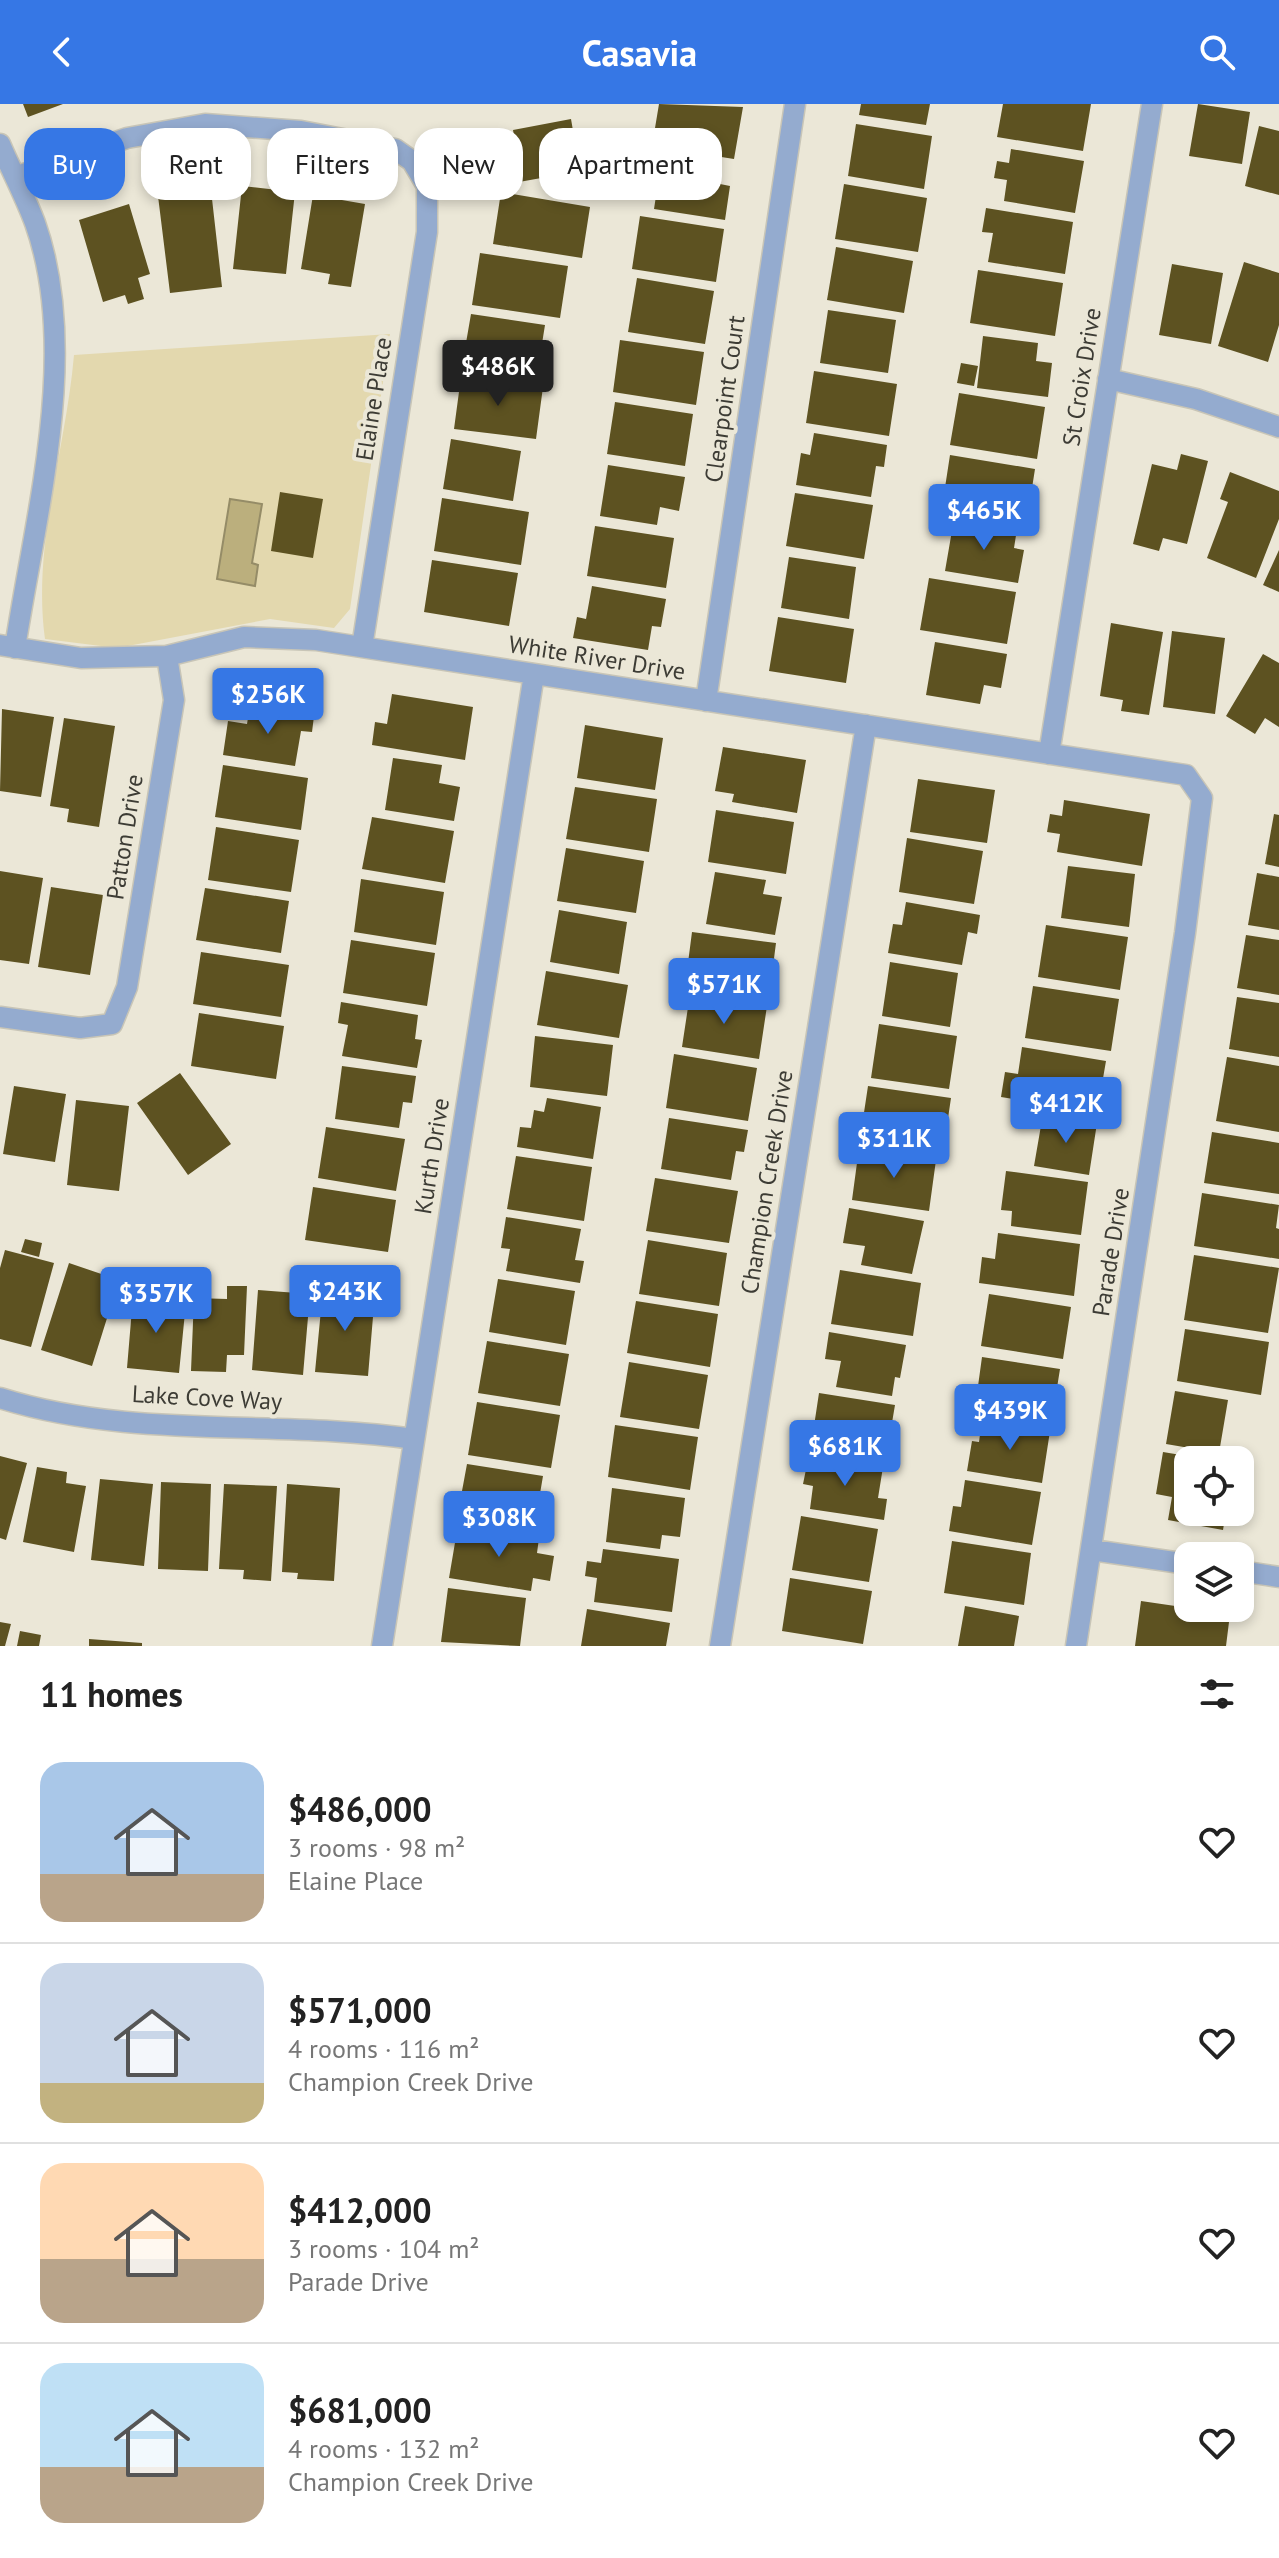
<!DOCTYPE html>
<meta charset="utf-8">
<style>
body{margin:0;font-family:"PT Sans",sans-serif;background:#f6f6f6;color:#222;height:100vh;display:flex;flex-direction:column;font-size:30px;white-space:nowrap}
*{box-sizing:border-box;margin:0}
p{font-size:26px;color:#767676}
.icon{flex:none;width:44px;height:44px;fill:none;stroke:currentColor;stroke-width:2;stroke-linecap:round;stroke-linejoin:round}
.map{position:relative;height:1542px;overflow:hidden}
.side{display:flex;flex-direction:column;background:#fff;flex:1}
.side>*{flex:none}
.top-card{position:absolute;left:24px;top:24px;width:800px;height:72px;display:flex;gap:16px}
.tools{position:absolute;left:1174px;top:1342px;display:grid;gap:16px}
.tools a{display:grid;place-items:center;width:80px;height:80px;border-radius:16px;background:#fff;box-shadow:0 4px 12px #0003;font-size:40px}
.price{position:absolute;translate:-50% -68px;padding:0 18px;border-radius:8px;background:#3677e5;color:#fff;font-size:26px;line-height:52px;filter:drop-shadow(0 2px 4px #0008)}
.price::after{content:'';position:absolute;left:50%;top:48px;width:24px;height:18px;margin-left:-12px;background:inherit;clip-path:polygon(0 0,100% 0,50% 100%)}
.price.current{background:#222;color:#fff}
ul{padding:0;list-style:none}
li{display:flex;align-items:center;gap:24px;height:200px;padding:0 40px}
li+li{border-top:2px solid #e0e0e0}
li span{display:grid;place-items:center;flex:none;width:224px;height:160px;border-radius:24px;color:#555}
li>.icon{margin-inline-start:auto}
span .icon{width:96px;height:96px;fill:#fffc;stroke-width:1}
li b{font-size:34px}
h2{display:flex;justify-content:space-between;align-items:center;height:96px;padding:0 40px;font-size:34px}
.chip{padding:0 28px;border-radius:24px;background:#fff;box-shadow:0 4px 12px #0003;font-size:28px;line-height:72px}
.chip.current{background:#3677e5;color:#fff}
header{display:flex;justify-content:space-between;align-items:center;height:104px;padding:0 40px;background:#3677e5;color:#fff;font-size:36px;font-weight:700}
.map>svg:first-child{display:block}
</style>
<header><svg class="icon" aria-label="back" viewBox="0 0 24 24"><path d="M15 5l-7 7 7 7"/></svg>Casavia<svg class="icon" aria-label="search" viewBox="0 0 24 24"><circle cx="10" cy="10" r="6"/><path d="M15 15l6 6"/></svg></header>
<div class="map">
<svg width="1279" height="1542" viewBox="0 0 1279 1542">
<rect width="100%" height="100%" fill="#ebe7d7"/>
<!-- green -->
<path fill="#e3d8ae" d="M 390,230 L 350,505 L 334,524 L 270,515 L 117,544 L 45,535 C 32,441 66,345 74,251 Z"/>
<!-- water -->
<path fill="#bbaf7d" stroke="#958c67" stroke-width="2" d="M 230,395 L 262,400 L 252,459 L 258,461 L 255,482 L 217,475 Z"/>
<!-- building -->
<path fill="#5d5221" d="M 23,0 L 63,0 L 28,13 Z
M 659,0 L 743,3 L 734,55 L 652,42 Z
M 861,0 L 930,0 L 926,21 L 859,11 Z
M 1003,0 L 1091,0 L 1083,47 L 997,33 Z
M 1198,0 L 1250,8 L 1242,60 L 1189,52 Z
M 571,15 L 580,67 L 508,80 L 504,57 L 518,55 L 513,26 Z
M 856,20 L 932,32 L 924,85 L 848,72 Z
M 1259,22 L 1279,27 L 1279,91 L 1245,82 Z
M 1011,45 L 1084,57 L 1075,109 L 1004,97 L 1007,76 L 994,74 L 997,57 L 1009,59 Z
M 662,53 L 713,61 L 710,78 L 730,82 L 725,116 L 654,105 Z
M 844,80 L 927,94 L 918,148 L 835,135 Z
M 242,82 L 295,88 L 286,170 L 233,165 Z
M 211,86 L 222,183 L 170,189 L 158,92 Z
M 501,88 L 590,103 L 582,154 L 493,140 Z
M 313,91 L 365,100 L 351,183 L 328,180 L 330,170 L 301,165 Z
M 129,100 L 150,170 L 138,174 L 144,195 L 128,200 L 125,191 L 103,198 L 79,116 Z
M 986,104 L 1073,118 L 1065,170 L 988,158 L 993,129 L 982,128 Z
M 640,112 L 724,125 L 716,178 L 632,165 Z
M 836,143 L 913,157 L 904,209 L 827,196 Z
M 480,149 L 568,162 L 560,214 L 472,201 Z
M 1244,158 L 1279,169 L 1279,221 L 1268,258 L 1218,242 Z
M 1172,160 L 1223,169 L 1211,240 L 1159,231 Z
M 978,166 L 1063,179 L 1055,232 L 970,219 Z
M 637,174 L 714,187 L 705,240 L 628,228 Z
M 828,206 L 896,216 L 888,269 L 820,259 Z
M 471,210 L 545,221 L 540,252 L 549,253 L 546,275 L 462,262 Z
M 983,232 L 1038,239 L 1036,257 L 1052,259 L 1048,293 L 977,284 Z
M 620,236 L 704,248 L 696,301 L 613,288 Z
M 961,259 L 978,262 L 974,282 L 957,279 Z
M 814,267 L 897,280 L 889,332 L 806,319 Z
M 461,273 L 543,283 L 536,335 L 454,325 Z
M 959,289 L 1045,303 L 1037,355 L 950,341 Z
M 615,298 L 693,310 L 685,362 L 607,350 Z
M 814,329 L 887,341 L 884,363 L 876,362 L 871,393 L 796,381 L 801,349 L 810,351 Z
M 451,335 L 521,347 L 513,397 L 443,385 Z
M 1181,350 L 1208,357 L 1187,440 L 1163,434 L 1159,447 L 1133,440 L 1152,360 L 1177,366 Z
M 950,351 L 1035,365 L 1027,416 L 942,403 Z
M 608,361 L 685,373 L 679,407 L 660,403 L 657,421 L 600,412 Z
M 1230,368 L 1279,387 L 1279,415 L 1256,474 L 1207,454 L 1228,398 L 1220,395 Z
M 280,388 L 323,395 L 313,454 L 271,447 Z
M 795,389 L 873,401 L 864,455 L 786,442 Z
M 442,394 L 529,408 L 521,461 L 434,447 Z
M 954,415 L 1017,425 L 1014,444 L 1024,446 L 1018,479 L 945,467 Z
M 595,422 L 674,434 L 666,484 L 587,472 Z
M 1279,446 L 1279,488 L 1263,481 Z
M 789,453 L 856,463 L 849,515 L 781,504 Z
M 432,456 L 518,469 L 509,522 L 424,508 Z
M 929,474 L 1016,488 L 1007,540 L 920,526 Z
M 592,482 L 666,495 L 661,523 L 652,522 L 648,546 L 573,534 L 577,513 L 586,515 Z
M 778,513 L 854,525 L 846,579 L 769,567 Z
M 1111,519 L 1163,528 L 1149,611 L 1121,607 L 1123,596 L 1100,592 Z
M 1172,527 L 1225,534 L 1215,610 L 1163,603 Z
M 935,538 L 1007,550 L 1001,584 L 984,581 L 980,600 L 926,591 Z
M 1263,550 L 1279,559 L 1279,623 L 1265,614 L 1255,630 L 1226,612 Z
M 392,590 L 473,603 L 465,656 L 372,641 L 375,618 L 387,620 Z
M 250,602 L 314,612 L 312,628 L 301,627 L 295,662 L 223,651 L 228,617 L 247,620 Z
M 2,605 L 54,613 L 41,693 L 0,687 Z
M 64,614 L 115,622 L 99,723 L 67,718 L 69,705 L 50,702 Z
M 585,621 L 663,634 L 655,686 L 577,674 Z
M 723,643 L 806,656 L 797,709 L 732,698 L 734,690 L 715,687 Z
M 393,654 L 442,661 L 439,679 L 460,683 L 454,717 L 385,706 Z
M 223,661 L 308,674 L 301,726 L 215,713 Z
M 918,675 L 995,686 L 987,739 L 910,728 Z
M 575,683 L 657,695 L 649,748 L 566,735 Z
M 1064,696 L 1150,710 L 1142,762 L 1057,748 L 1060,730 L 1047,728 L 1050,710 L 1062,712 Z
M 716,706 L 794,718 L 786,770 L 708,758 Z
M 1274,710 L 1279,711 L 1279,763 L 1265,760 Z
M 372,713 L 454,727 L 445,779 L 362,765 Z
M 216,723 L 299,736 L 291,788 L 208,776 Z
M 907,734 L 983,747 L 974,800 L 899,788 Z
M 566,744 L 644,757 L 636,809 L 557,797 Z
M 1068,762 L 1135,770 L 1129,823 L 1061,814 Z
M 0,767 L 43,774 L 29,860 L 0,856 Z
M 715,768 L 766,776 L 763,790 L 782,793 L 775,831 L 706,820 Z
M 1257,769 L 1279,773 L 1279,826 L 1248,821 Z
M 361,775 L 444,788 L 436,841 L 354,828 Z
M 51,783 L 103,791 L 90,871 L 38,863 Z
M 205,784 L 289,797 L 281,849 L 196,836 Z
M 906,798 L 980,811 L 977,830 L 968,828 L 962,861 L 888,849 L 893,820 L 902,821 Z
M 559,806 L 627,818 L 619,870 L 550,858 Z
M 1046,821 L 1128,833 L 1120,886 L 1038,873 Z
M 692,828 L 776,839 L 769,893 L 685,882 Z
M 1246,831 L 1279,836 L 1279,891 L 1237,884 Z
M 351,836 L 435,849 L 427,902 L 343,889 Z
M 201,848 L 289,861 L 281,913 L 193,900 Z
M 890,858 L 958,869 L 950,923 L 882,912 Z
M 546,867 L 628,881 L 619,934 L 537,921 Z
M 1033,882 L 1119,895 L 1111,947 L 1025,934 Z
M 690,890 L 767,902 L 759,955 L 682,943 Z
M 1237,893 L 1279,899 L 1279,953 L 1229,945 Z
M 341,898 L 418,911 L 415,935 L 422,936 L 417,964 L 342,952 L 348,921 L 338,919 Z
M 199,909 L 284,922 L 276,975 L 191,962 Z
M 879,920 L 957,932 L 949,985 L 871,974 Z
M 535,932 L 613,941 L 607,992 L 530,983 Z
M 1022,943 L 1106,957 L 1097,1009 L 1001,993 L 1005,968 L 1018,970 Z
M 674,950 L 757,964 L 748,1017 L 666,1004 Z
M 1227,953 L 1279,962 L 1279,1028 L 1216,1017 Z
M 342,962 L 416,972 L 412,999 L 403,998 L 399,1024 L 335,1015 Z
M 180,969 L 231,1040 L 188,1071 L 137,999 Z
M 14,982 L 66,990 L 55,1058 L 3,1050 Z
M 868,982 L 951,994 L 943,1048 L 860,1035 Z
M 547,994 L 601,1003 L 593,1055 L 517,1043 L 520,1023 L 531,1024 L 534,1006 L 544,1008 Z
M 76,996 L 129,1002 L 119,1087 L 67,1081 Z
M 1043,1010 L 1097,1019 L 1089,1071 L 1034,1062 Z
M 669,1014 L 748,1026 L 744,1048 L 736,1047 L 731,1076 L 661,1065 Z
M 326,1023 L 405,1035 L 396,1087 L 318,1074 Z
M 1212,1028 L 1279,1039 L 1279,1090 L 1204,1079 Z
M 859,1044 L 936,1056 L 929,1107 L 852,1096 Z
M 516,1052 L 592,1063 L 584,1117 L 507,1105 Z
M 1006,1067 L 1088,1078 L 1081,1131 L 1011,1122 L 1012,1107 L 1001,1106 Z
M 655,1074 L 738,1087 L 729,1139 L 646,1127 Z
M 313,1083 L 396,1096 L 388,1148 L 305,1136 Z
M 1202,1089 L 1279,1101 L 1276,1124 L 1279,1125 L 1279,1155 L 1194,1142 Z
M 849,1104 L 924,1117 L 912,1170 L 861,1161 L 865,1142 L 843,1139 Z
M 506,1113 L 581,1125 L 575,1156 L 584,1157 L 580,1179 L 506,1167 L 510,1145 L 501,1144 Z
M 998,1129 L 1080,1140 L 1074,1192 L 979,1179 L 982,1153 L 995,1155 Z
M 25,1135 L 42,1139 L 39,1153 L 21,1148 Z
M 648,1136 L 727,1149 L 719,1202 L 639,1190 Z
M 5,1146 L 54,1159 L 31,1243 L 0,1235 L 0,1164 Z
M 1194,1151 L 1279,1164 L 1268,1229 L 1184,1216 Z
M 69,1159 L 119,1176 L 92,1262 L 41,1246 Z
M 840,1166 L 921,1179 L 913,1232 L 831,1220 Z
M 498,1175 L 575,1187 L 566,1241 L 489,1228 Z
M 227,1182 L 247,1182 L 244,1251 L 227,1251 L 226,1268 L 191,1267 L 194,1194 L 227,1195 Z
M 323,1185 L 375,1189 L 368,1272 L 315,1268 Z
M 258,1186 L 310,1190 L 303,1271 L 252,1266 Z
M 989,1190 L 1071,1203 L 1063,1255 L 981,1242 Z
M 133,1193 L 186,1198 L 179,1269 L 127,1264 Z
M 636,1197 L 718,1210 L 710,1263 L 627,1249 Z
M 1185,1225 L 1269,1238 L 1261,1291 L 1177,1277 Z
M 829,1228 L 906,1241 L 900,1274 L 895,1273 L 892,1292 L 836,1283 L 841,1257 L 825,1255 Z
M 487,1237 L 569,1250 L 560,1302 L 478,1289 Z
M 982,1253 L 1060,1265 L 1052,1315 L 975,1304 Z
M 629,1258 L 708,1271 L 699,1325 L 620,1313 Z
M 1175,1287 L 1228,1296 L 1219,1349 L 1166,1340 Z
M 819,1289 L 895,1301 L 886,1354 L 811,1342 Z
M 477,1298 L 560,1311 L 551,1364 L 468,1351 Z
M 982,1316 L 1050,1327 L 1042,1379 L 967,1367 L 972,1337 L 979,1338 Z
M 615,1321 L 698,1333 L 690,1386 L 608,1373 Z
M 1163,1348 L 1193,1353 L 1188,1356 L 1188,1408 L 1226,1408 L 1223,1426 L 1168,1416 L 1172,1393 L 1156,1390 Z
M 809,1351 L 883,1363 L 878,1394 L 887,1395 L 884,1416 L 810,1405 L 813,1382 L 803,1380 Z
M 0,1352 L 27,1359 L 6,1436 L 0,1434 Z
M 467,1360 L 543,1372 L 534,1425 L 474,1415 L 478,1389 L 462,1387 Z
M 37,1363 L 67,1368 L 66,1379 L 86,1382 L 74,1448 L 23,1438 Z
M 100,1375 L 153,1380 L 144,1462 L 91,1456 Z
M 965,1376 L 1041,1388 L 1032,1441 L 949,1427 L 953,1402 L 961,1403 Z
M 161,1378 L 211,1380 L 208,1467 L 158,1465 Z
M 224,1380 L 277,1382 L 271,1477 L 243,1475 L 244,1466 L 219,1465 Z
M 287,1380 L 340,1384 L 334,1477 L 297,1475 L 298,1469 L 282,1468 Z
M 612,1384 L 685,1394 L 680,1433 L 662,1431 L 660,1445 L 606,1438 Z
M 801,1412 L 878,1425 L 869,1478 L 792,1466 Z
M 458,1421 L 539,1434 L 537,1449 L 554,1452 L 550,1477 L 533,1474 L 531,1487 L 449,1474 Z
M 952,1437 L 1031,1449 L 1024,1501 L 944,1489 Z
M 603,1445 L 679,1455 L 672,1508 L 594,1498 L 597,1474 L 585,1472 L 587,1457 L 601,1459 Z
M 790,1474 L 872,1487 L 863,1540 L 782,1527 Z
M 448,1484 L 526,1494 L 520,1542 L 441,1538 Z
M 1141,1497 L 1230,1510 L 1226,1542 L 1135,1542 Z
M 965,1502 L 1019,1512 L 1014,1542 L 958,1542 Z
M 587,1505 L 670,1519 L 666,1542 L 581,1542 Z
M 0,1518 L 11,1520 L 5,1542 L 0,1542 Z
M 20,1527 L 41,1531 L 39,1542 L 17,1542 Z
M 89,1535 L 142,1539 L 142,1542 L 89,1542 Z"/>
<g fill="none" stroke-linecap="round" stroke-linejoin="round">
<!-- minor casing -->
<g stroke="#c8c5b7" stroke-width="23">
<path id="minor" d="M 0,40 C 11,66 25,92 35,119 C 81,248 35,412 15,544
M 15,73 L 127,34 L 205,20 L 301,27 L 395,45 L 412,57 L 427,82 L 427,128 L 362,543
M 1108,275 L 1196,295 L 1279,323
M 0,541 L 81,554 L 167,552 L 244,533 L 316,536 L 1186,671 L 1202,694 L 1185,829 L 1076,1542
M 706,597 L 795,0
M 1049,650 L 1152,0
M 0,913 L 80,924 L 112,920 L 127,883 L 174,596 L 167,552
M 0,1294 C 133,1336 278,1315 414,1335
M 1092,1446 L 1188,1460
M 1240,1467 L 1279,1473
M 382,1542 L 534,570
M 720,1542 L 866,621"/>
</g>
<!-- minor -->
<use href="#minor" stroke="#94abcf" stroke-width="20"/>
</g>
<g text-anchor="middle" stroke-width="8" stroke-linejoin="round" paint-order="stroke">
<!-- street labels -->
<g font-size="24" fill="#3d3c35" stroke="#ebe7d7">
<text transform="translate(1082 273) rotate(-81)" y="8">St Croix Drive</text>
<text transform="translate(374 295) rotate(-81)" y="8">Elaine Place</text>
<text transform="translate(725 295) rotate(-82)" y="8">Clearpoint Court</text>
<text transform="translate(597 554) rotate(9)" y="8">White River Drive</text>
<text transform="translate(125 733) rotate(-81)" y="8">Patton Drive</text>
<text transform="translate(432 1052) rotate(-81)" y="8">Kurth Drive</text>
<text transform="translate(767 1078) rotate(-81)" y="8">Champion Creek Drive</text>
<text transform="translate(1111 1148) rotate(-81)" y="8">Parade Drive</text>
<text transform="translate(207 1294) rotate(3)" y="8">Lake Cove Way</text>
</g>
</g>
</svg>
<div class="tools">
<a><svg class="icon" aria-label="locate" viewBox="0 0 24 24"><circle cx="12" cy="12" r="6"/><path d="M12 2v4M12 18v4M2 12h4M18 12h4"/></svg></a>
<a><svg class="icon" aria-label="layers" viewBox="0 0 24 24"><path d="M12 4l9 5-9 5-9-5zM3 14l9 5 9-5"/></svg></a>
</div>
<b class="price current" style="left:498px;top:304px">$486K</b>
<b class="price" style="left:984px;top:448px">$465K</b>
<b class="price" style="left:268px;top:632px">$256K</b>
<b class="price" style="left:724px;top:922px">$571K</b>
<b class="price" style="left:1066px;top:1041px">$412K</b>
<b class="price" style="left:894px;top:1076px">$311K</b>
<b class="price" style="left:345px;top:1229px">$243K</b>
<b class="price" style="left:156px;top:1231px">$357K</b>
<b class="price" style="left:1010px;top:1348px">$439K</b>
<b class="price" style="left:845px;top:1384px">$681K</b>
<b class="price" style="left:499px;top:1455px">$308K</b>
<div class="top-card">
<a class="chip current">Buy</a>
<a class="chip">Rent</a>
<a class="chip">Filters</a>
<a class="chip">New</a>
<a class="chip">Apartment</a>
</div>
</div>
<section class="side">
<h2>11 homes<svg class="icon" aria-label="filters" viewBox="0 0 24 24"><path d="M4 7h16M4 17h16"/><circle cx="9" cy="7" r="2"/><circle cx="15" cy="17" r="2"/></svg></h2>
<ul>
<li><span style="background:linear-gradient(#a9c7e8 70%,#b9a48a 0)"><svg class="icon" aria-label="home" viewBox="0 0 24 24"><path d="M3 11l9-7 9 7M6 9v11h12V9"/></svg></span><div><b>$486,000</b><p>3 rooms · 98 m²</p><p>Elaine Place</p></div><svg class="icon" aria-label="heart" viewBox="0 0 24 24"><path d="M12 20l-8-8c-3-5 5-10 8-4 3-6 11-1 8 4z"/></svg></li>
<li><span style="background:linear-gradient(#c9d6e8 75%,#c2b280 0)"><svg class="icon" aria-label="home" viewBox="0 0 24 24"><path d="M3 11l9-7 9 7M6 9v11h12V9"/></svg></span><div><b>$571,000</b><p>4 rooms · 116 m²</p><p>Champion Creek Drive</p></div><svg class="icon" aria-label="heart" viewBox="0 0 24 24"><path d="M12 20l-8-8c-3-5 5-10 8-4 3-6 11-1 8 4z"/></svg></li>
<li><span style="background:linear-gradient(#ffd9b3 60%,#b9a48a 0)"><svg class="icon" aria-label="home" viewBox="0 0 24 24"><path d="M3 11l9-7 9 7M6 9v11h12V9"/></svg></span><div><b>$412,000</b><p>3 rooms · 104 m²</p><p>Parade Drive</p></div><svg class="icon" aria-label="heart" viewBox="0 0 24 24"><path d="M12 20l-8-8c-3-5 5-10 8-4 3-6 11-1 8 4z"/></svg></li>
<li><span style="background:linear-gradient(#bfe0f5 65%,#b9a48a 0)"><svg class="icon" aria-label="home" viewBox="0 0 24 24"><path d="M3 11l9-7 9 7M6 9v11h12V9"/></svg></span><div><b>$681,000</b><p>4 rooms · 132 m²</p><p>Champion Creek Drive</p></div><svg class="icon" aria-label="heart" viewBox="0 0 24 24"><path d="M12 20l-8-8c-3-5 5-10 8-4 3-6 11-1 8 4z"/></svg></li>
</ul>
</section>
